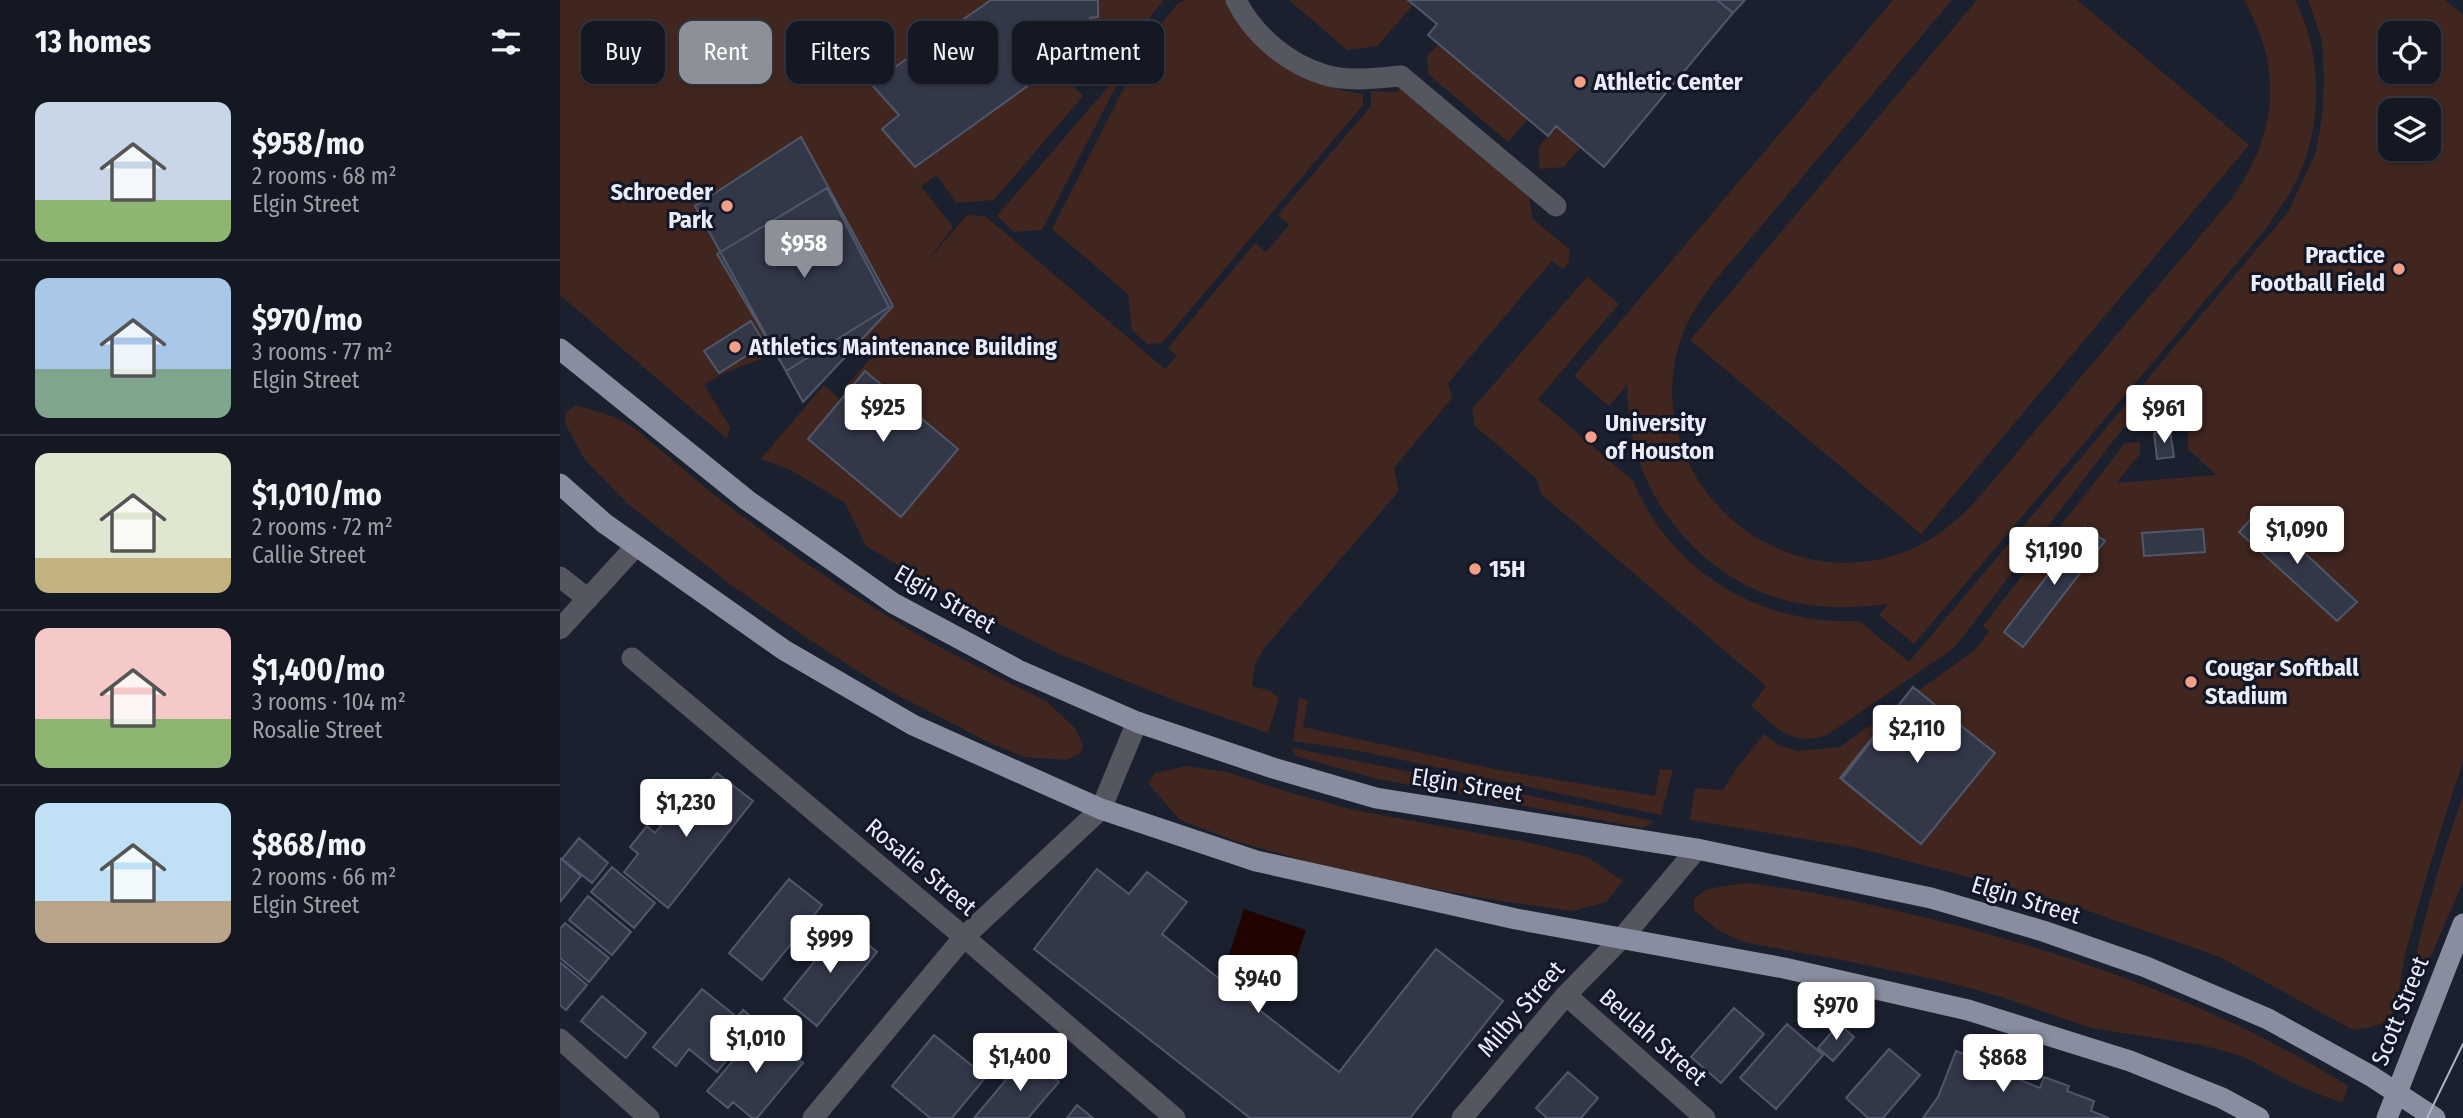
<!DOCTYPE html>
<meta charset="utf-8">
<style>
body{margin:0;font-family:"Fira Sans Condensed",sans-serif;background:#1d212b;color:#f1f3f6;height:100vh;display:flex;flex-direction:column;font-size:26px;white-space:nowrap}
*{box-sizing:border-box;margin:0}
p{font-size:23px;color:#9da0a6}
.icon{flex:none;width:38px;height:38px;fill:none;stroke:currentColor;stroke-width:2;stroke-linecap:round;stroke-linejoin:round}
.map{position:relative;flex:1;overflow:hidden}
.details{display:flex;flex-direction:column;background:#141823;width:560px}
.details>*{flex:none}
.banner{position:absolute;left:21px;top:21px;width:665px;height:63px;display:flex;gap:14px}
.tools{position:absolute;left:1818px;top:21px;display:grid;gap:14px}
.tools a{display:grid;place-items:center;width:63px;height:63px;border-radius:14px;background:#141823;box-shadow:0 2px 5px #0004,0 0 0 2px #333741;font-size:35px}
.price{position:absolute;translate:-50% -60px;padding:0 16px;border-radius:7px;background:#fff;color:#222;font-size:23px;line-height:46px;filter:drop-shadow(0 2px 4px #0008)}
.price::after{content:'';position:absolute;left:50%;top:42px;width:21px;height:16px;margin-left:-10px;background:inherit;clip-path:polygon(0 0,100% 0,50% 100%)}
.price.current{background:#8c9099;color:#fff}
ul{padding:0;list-style:none}
li{display:flex;align-items:center;gap:21px;height:175px;padding:0 35px}
li+li{border-top:2px solid #333741}
li span{display:grid;place-items:center;flex:none;width:196px;height:140px;border-radius:14px;color:#555}
li>.icon{margin-inline-start:auto}
span .icon{width:84px;height:84px;fill:#fffc;stroke-width:1}
li b{font-size:30px}
h2{display:flex;justify-content:space-between;align-items:center;height:84px;padding:0 35px;font-size:30px}
.pill{padding:0 24px;border-radius:14px;background:#141823;box-shadow:0 2px 5px #0004,0 0 0 2px #333741;font-size:24px;line-height:63px}
.pill.current{background:#8c9099;color:#fff}
main{display:flex;flex:1;min-height:0}
.map>svg:first-child{display:block}
</style>
<main>
<section class="details">
<h2>13 homes<svg class="icon" aria-label="filters" viewBox="0 0 24 24"><path d="M4 7h16M4 17h16"/><circle cx="9" cy="7" r="2"/><circle cx="15" cy="17" r="2"/></svg></h2>
<ul>
<li><span style="background:linear-gradient(#c9d6e8 70%,#8fb573 0)"><svg class="icon" aria-label="home" viewBox="0 0 24 24"><path d="M3 11l9-7 9 7M6 9v11h12V9"/></svg></span><div><b>$958/mo</b><p>2 rooms · 68 m²</p><p>Elgin Street</p></div></li>
<li><span style="background:linear-gradient(#a9c7e8 65%,#7fa58c 0)"><svg class="icon" aria-label="home" viewBox="0 0 24 24"><path d="M3 11l9-7 9 7M6 9v11h12V9"/></svg></span><div><b>$970/mo</b><p>3 rooms · 77 m²</p><p>Elgin Street</p></div></li>
<li><span style="background:linear-gradient(#dfe7d0 75%,#c2b280 0)"><svg class="icon" aria-label="home" viewBox="0 0 24 24"><path d="M3 11l9-7 9 7M6 9v11h12V9"/></svg></span><div><b>$1,010/mo</b><p>2 rooms · 72 m²</p><p>Callie Street</p></div></li>
<li><span style="background:linear-gradient(#f6c9c9 65%,#8fb573 0)"><svg class="icon" aria-label="home" viewBox="0 0 24 24"><path d="M3 11l9-7 9 7M6 9v11h12V9"/></svg></span><div><b>$1,400/mo</b><p>3 rooms · 104 m²</p><p>Rosalie Street</p></div></li>
<li><span style="background:linear-gradient(#bfe0f5 70%,#b9a48a 0)"><svg class="icon" aria-label="home" viewBox="0 0 24 24"><path d="M3 11l9-7 9 7M6 9v11h12V9"/></svg></span><div><b>$868/mo</b><p>2 rooms · 66 m²</p><p>Elgin Street</p></div></li>
</ul>
</section>
<div class="map">
<svg width="1903" height="1118" viewBox="0 0 1903 1118">
<rect width="100%" height="100%" fill="#1b202f"/>
<!-- green -->
<path fill="#40261f" fill-rule="evenodd" d="M 0,0 L 604,0 L 531,86 L 520,78 L 513,86 L 523,96 L 434,200 L 396,203 L 377,175 L 361,186 L 393,227 L 365,264 L 407,215 L 425,216 L 605,369 L 617,356 L 608,348 L 695,243 L 706,252 L 729,225 L 718,215 L 811,106 L 811,91 L 835,92 L 844,86 L 967,186 L 973,219 L 1009,249 L 1009,262 L 1002,269 L 992,261 L 888,383 L 892,398 L 834,468 L 839,491 L 705,647 L 695,664 L 692,686 L 711,691 L 719,698 L 708,733 L 616,701 L 497,653 L 435,622 L 306,546 L 285,503 L 231,470 L 201,459 L 264,385 L 281,400 L 248,439 L 340,517 L 398,449 L 306,372 L 289,390 L 285,387 L 312,357 L 298,344 L 328,308 L 160,375 L 144,385 L 170,427 L 167,439 L 0,295 Z
M 626,0 L 668,0 L 758,82 L 785,91 L 803,94 L 803,105 L 602,343 L 587,344 L 572,330 L 568,294 L 492,229 L 588,41 L 618,3 Z
M 729,0 L 848,0 L 853,5 L 817,46 L 787,50 Z
M 1333,0 L 1392,0 L 1153,283 C 1143,297 1132,312 1125,328 C 1068,468 1212,606 1349,550 C 1375,540 1395,522 1414,503 L 1670,201 C 1717,136 1724,70 1684,0 L 1735,0 C 1762,51 1763,122 1739,175 C 1730,195 1717,212 1705,230 L 1354,644 L 1319,615 L 1328,604 C 1297,608 1268,609 1237,603 C 1159,588 1092,520 1074,443 C 1069,424 1068,404 1067,385 L 1049,406 L 1014,376 Z
M 1417,0 L 1517,0 L 1689,145 L 1361,534 L 1130,340 Z
M 1748,0 L 1885,0 L 1903,15 L 1903,762 C 1882,823 1864,884 1847,947 C 1842,964 1840,995 1834,1009 C 1827,1026 1809,1028 1793,1030 L 1660,957 L 1500,901 L 1298,848 L 1130,820 L 1135,788 L 1163,790 L 1176,769 L 1204,734 L 1220,746 L 1238,751 L 1280,747 L 1415,650 L 1429,631 L 1423,626 L 1565,443 L 1580,442 L 1580,454 L 1556,483 L 1656,475 L 1628,449 L 1628,423 L 1564,427 L 1394,648 L 1267,735 C 1231,747 1217,728 1191,706 L 1206,686 L 981,494 L 977,479 L 915,426 L 912,409 L 1027,277 L 1059,304 L 978,399 L 1073,481 C 1112,573 1200,625 1299,621 L 1349,662 L 1728,212 L 1756,152 L 1762,117 L 1764,79 L 1762,41 ZM 1830,33 L 1869,33 L 1869,72 L 1830,72 ZM 1830,110 L 1869,110 L 1869,149 L 1830,149 Z
M 879,44 L 968,119 L 948,142 L 868,74 L 867,56 Z
M 567,65 L 482,230 L 454,232 L 437,216 Z
M 996,126 L 1021,147 L 1004,167 L 980,169 L 978,148 Z
M 16,405 L 55,417 L 73,427 L 153,494 L 230,552 L 293,595 L 370,642 L 487,702 L 516,729 L 523,746 L 519,754 L 506,760 L 465,757 L 430,743 L 324,688 L 244,636 L 170,584 L 68,504 L 25,460 L 5,424 L 6,412 Z
M 739,698 L 748,700 L 743,727 L 939,770 L 1095,796 L 1100,769 L 1113,770 L 1101,815 L 800,751 L 733,741 Z
M 732,748 L 1094,821 L 1083,828 L 818,779 L 735,756 Z
M 626,766 L 667,772 L 721,790 L 794,810 L 971,843 L 1027,857 L 1063,881 L 1046,902 L 1013,911 L 941,901 L 796,875 L 675,841 L 620,820 L 588,783 L 595,773 Z
M 1903,796 L 1903,882 L 1841,1025 L 1839,1024 L 1843,1014 C 1858,940 1877,867 1903,796 Z
M 1184,883 C 1253,890 1320,906 1387,923 C 1527,959 1665,1009 1788,1086 L 1782,1103 L 1741,1087 L 1682,1056 L 1641,1045 L 1531,1028 L 1442,997 L 1391,983 L 1287,961 L 1183,942 L 1158,930 L 1134,910 L 1134,899 L 1147,889 Z"/>
<!-- water -->
<path fill="#210401" d="M 684,909 L 746,930 L 727,985 L 666,963 Z"/>
<!-- building -->
<path fill="#333849" stroke="#51576a" stroke-width="2" d="M 431,0 L 538,0 L 538,17 L 530,18 L 526,44 L 355,167 L 322,129 L 339,115 L 311,84 Z
M 848,0 L 1157,0 L 1173,13 L 1044,167 L 996,126 L 988,136 L 868,35 L 877,24 Z
M 1157,0 L 1185,0 L 1173,13 Z
M 241,137 L 333,306 L 243,402 L 135,206 Z
M 267,188 L 329,307 L 226,371 L 157,254 Z
M 191,321 L 205,344 L 159,373 L 144,351 Z
M 305,371 L 398,449 L 341,517 L 248,439 Z
M 1610,431 L 1614,457 L 1597,459 L 1594,433 Z
M 1699,510 L 1797,602 L 1777,621 L 1679,532 Z
M 1525,527 L 1545,541 L 1463,647 L 1444,632 Z
M 1643,529 L 1645,552 L 1584,556 L 1582,533 Z
M 1353,687 L 1435,753 L 1361,844 L 1280,778 Z
M 1353,687 L 1435,753 L 1361,844 L 1282,779 Z
M 157,773 L 193,801 L 108,908 L 64,872 L 78,854 L 70,847 L 87,826 L 95,833 L 136,781 L 144,788 Z
M 19,838 L 48,863 L 32,883 L 2,859 Z
M 0,858 L 21,876 L 0,902 Z
M 52,867 L 95,903 L 74,928 L 31,892 Z
M 537,869 L 569,894 L 587,872 L 627,902 L 602,934 L 779,1072 L 876,949 L 943,1001 L 850,1118 L 690,1118 L 474,949 Z
M 229,879 L 262,905 L 202,980 L 169,953 Z
M 28,896 L 71,932 L 52,955 L 9,920 Z
M 5,923 L 49,958 L 29,982 L 0,958 L 0,929 Z
M 284,925 L 317,952 L 257,1026 L 224,999 Z
M 0,962 L 27,985 L 6,1010 L 0,1005 Z
M 142,989 L 177,1017 L 183,1010 L 198,1022 L 157,1072 L 129,1049 L 116,1066 L 93,1047 Z
M 42,996 L 86,1033 L 66,1058 L 21,1021 Z
M 1174,1008 L 1204,1034 L 1161,1083 L 1131,1057 Z
M 1227,1024 L 1263,1055 L 1216,1109 L 1180,1078 Z
M 1279,1024 L 1294,1037 L 1273,1061 L 1258,1048 Z
M 201,1028 L 243,1063 L 197,1118 L 192,1118 L 173,1102 L 168,1108 L 147,1091 Z
M 374,1035 L 426,1077 L 392,1118 L 370,1118 L 332,1086 Z
M 1329,1049 L 1360,1075 L 1323,1118 L 1308,1118 L 1286,1098 Z
M 1396,1051 L 1409,1056 L 1413,1052 L 1461,1070 L 1458,1079 L 1480,1088 L 1484,1077 L 1509,1086 L 1507,1091 L 1534,1101 L 1531,1111 L 1549,1118 L 1363,1118 L 1378,1097 Z
M 466,1056 L 499,1082 L 468,1118 L 414,1118 Z
M 1008,1072 L 1038,1098 L 1021,1118 L 987,1118 L 976,1108 Z
M 517,1105 L 533,1118 L 507,1118 Z"/>
<g fill="none" stroke-linecap="round" stroke-linejoin="round">
<!-- minor -->
<path stroke="#545760" stroke-width="21" d="M 676,0 C 693,35 728,64 765,75 C 789,82 817,78 841,76 L 996,206
M 0,577 L 28,599
M 0,629 L 76,546
M 72,658 L 404,937 L 615,1118
M 1006,995 L 1145,1118
M 0,1039 L 89,1118
M 253,1118 L 404,937 L 541,809 L 577,722
M 902,1118 L 1006,995 L 1062,938 L 1137,849"/>
<!-- major -->
<path stroke="#888e9f" stroke-width="21" d="M 0,349 L 187,500 L 333,603 L 458,670 L 577,722 L 713,768 L 816,798 L 1137,849 L 1371,898 L 1483,931 L 1586,967 L 1708,1019 L 1811,1076 L 1875,1118
M 0,484 L 44,523 L 224,650 L 353,725 L 541,809 L 696,861 L 956,919 L 1224,968 L 1408,1010 L 1570,1061 L 1662,1098 L 1699,1118
M 1827,1118 L 1903,924"/>
<!-- tram -->
<path stroke="#afb3c0" stroke-width="2" d="M 1867,1118 L 1903,1044"/>
</g>
<!-- markers -->
<g fill="#f49e88" stroke="#121625" stroke-width="2.5">
<circle cx="1020" cy="82" r="7"/>
<circle cx="167" cy="206" r="7"/>
<circle cx="1839" cy="269" r="7"/>
<circle cx="175" cy="347" r="7"/>
<circle cx="1031" cy="437" r="7"/>
<circle cx="915" cy="569" r="7"/>
<circle cx="1631" cy="682" r="7"/>
</g>
<g text-anchor="middle" stroke-width="6" stroke-linejoin="round" paint-order="stroke">
<!-- poi labels -->
<g font-size="24" font-weight="bold" fill="#e9edf9" stroke="#121625" text-anchor="start">
<text x="1034" y="90">Athletic Center</text>
<text x="153" y="200" text-anchor="end">Schroeder<tspan x="153" dy="28">Park</tspan></text>
<text x="1825" y="263" text-anchor="end">Practice<tspan x="1825" dy="28">Football Field</tspan></text>
<text x="189" y="355">Athletics Maintenance Building</text>
<text x="1045" y="431">University<tspan x="1045" dy="28">of Houston</tspan></text>
<text x="929" y="577">15H</text>
<text x="1645" y="676">Cougar Softball<tspan x="1645" dy="28">Stadium</tspan></text>
</g>
<!-- street labels -->
<g font-size="24" fill="#e9edf9" stroke="#121625">
<text transform="translate(385 599) rotate(30)" y="8">Elgin Street</text>
<text transform="translate(907 785) rotate(9)" y="8">Elgin Street</text>
<text transform="translate(361 867) rotate(40)" y="8">Rosalie Street</text>
<text transform="translate(1466 900) rotate(17)" y="8">Elgin Street</text>
<text transform="translate(961 1009) rotate(-49)" y="8">Milby Street</text>
<text transform="translate(1840 1011) rotate(-68)" y="8">Scott Street</text>
<text transform="translate(1093 1037) rotate(41)" y="8">Beulah Street</text>
</g>
</g>
</svg>
<div class="tools">
<a><svg class="icon" aria-label="locate" viewBox="0 0 24 24"><circle cx="12" cy="12" r="6"/><path d="M12 2v4M12 18v4M2 12h4M18 12h4"/></svg></a>
<a><svg class="icon" aria-label="layers" viewBox="0 0 24 24"><path d="M12 4l9 5-9 5-9-5zM3 14l9 5 9-5"/></svg></a>
</div>
<b class="price current" style="left:244px;top:280px">$958</b>
<b class="price" style="left:323px;top:444px">$925</b>
<b class="price" style="left:1604px;top:445px">$961</b>
<b class="price" style="left:1737px;top:566px">$1,090</b>
<b class="price" style="left:1494px;top:587px">$1,190</b>
<b class="price" style="left:1357px;top:765px">$2,110</b>
<b class="price" style="left:126px;top:839px">$1,230</b>
<b class="price" style="left:270px;top:975px">$999</b>
<b class="price" style="left:698px;top:1015px">$940</b>
<b class="price" style="left:1276px;top:1042px">$970</b>
<b class="price" style="left:196px;top:1075px">$1,010</b>
<b class="price" style="left:460px;top:1093px">$1,400</b>
<b class="price" style="left:1443px;top:1094px">$868</b>
<div class="banner">
<a class="pill">Buy</a>
<a class="pill current">Rent</a>
<a class="pill">Filters</a>
<a class="pill">New</a>
<a class="pill">Apartment</a>
</div>
</div>
</main>
